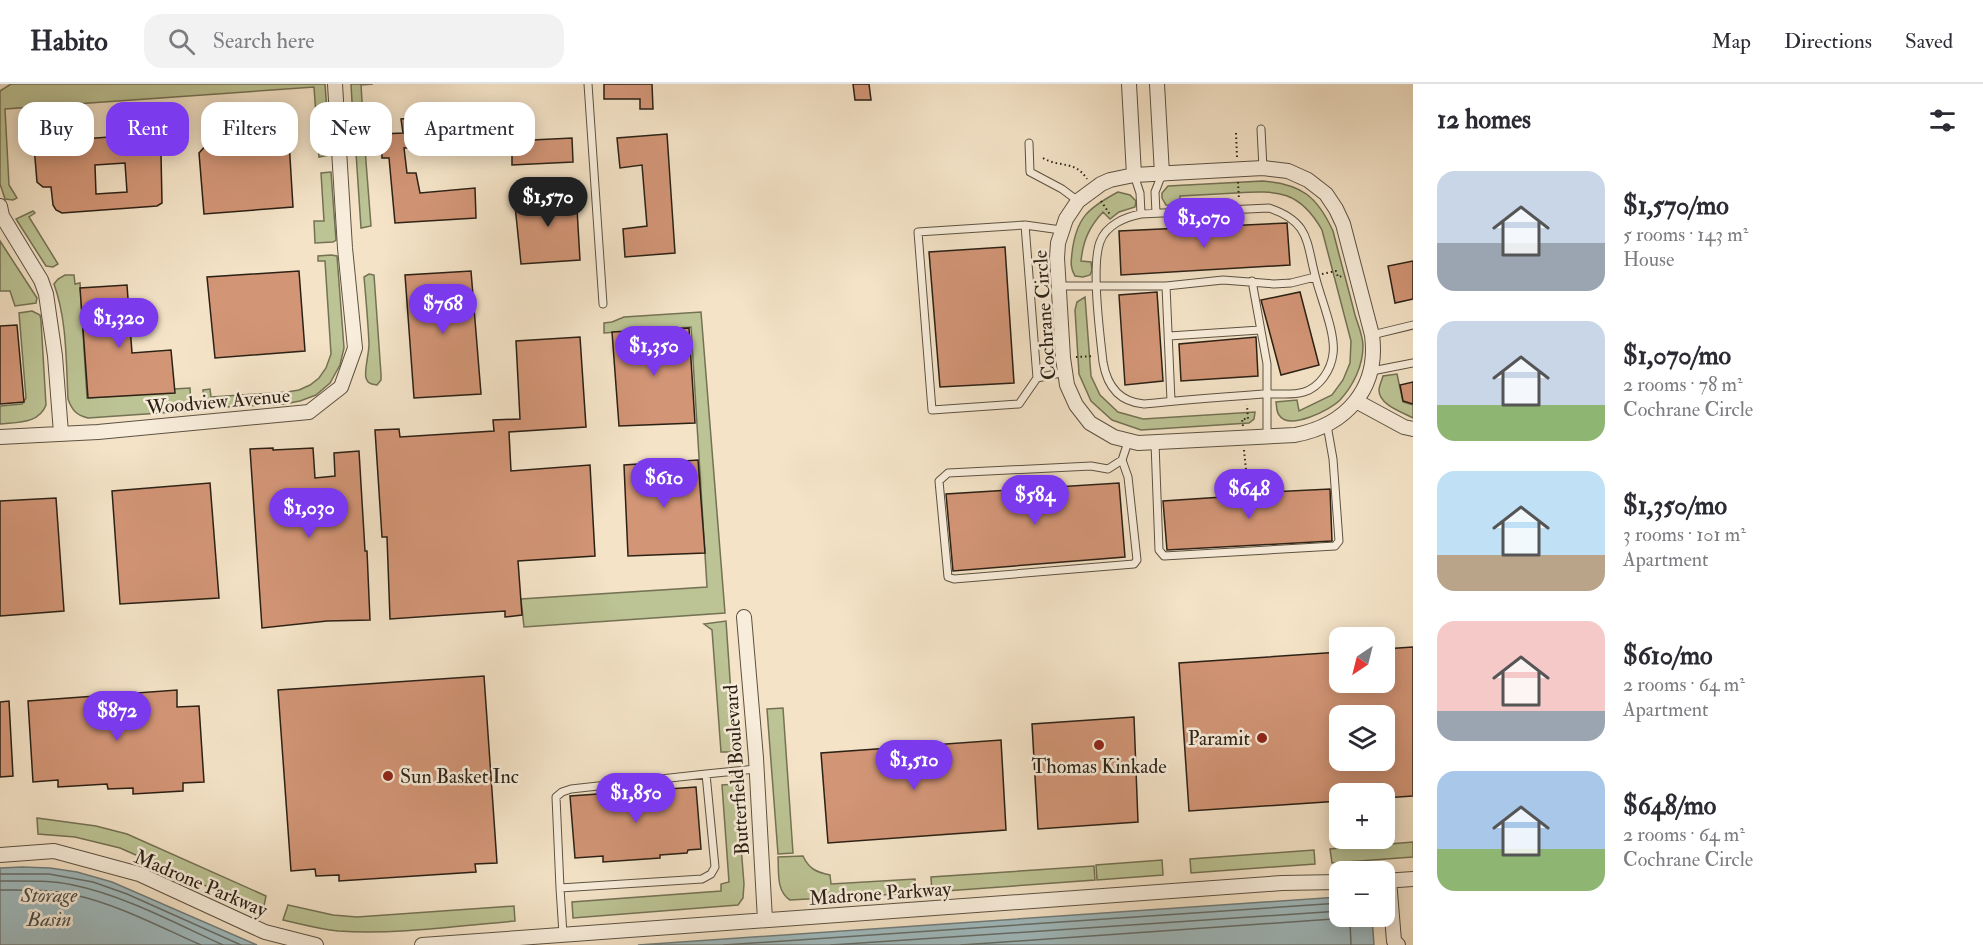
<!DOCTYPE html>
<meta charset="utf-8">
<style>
body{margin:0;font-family:"IM FELL Double Pica",serif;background:#f2f2f3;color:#2b2b33;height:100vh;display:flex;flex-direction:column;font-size:22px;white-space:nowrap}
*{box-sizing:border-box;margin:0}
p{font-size:20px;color:#7c7c81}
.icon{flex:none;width:33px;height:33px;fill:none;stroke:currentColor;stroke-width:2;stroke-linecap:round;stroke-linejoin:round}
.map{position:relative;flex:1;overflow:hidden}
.sheet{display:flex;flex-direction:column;background:#fff;width:570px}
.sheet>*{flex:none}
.top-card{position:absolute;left:18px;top:18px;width:570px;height:54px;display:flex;gap:12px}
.needle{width:39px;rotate:215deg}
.controls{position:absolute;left:1329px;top:543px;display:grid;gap:12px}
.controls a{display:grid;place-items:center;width:66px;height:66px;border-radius:12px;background:#fff;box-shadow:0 3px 15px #0003;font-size:30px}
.price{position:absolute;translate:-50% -51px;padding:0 14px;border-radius:21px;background:#7c3aed;color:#fff;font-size:20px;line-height:39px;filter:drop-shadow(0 2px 3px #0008)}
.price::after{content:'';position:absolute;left:50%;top:36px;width:18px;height:14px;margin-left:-9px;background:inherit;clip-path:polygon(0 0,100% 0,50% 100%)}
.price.current{background:#222;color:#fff}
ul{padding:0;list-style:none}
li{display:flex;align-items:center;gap:18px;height:150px;padding:0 24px}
li span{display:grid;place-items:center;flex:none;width:168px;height:120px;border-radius:18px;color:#555}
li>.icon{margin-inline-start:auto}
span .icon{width:72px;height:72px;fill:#fffc;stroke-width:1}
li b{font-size:26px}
h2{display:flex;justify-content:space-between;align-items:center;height:72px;padding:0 24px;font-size:26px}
.chip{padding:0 21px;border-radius:18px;background:#fff;box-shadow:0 3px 15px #0003;font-size:21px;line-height:54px}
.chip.current{background:#7c3aed;color:#fff}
header{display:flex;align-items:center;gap:36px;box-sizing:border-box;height:84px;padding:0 30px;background:#fff;border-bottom:2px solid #e1e1e2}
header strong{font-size:28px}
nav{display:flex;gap:33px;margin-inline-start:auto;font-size:21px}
.search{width:420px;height:54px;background:#f2f2f3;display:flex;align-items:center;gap:15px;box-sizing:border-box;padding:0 21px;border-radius:18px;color:#7c7c81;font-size:22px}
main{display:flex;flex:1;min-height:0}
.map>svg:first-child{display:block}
</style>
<header>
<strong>Habito</strong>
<div class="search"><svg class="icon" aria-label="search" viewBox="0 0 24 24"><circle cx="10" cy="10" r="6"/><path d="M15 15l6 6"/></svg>Search here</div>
<nav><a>Map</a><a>Directions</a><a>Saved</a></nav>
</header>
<main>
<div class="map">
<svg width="1413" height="861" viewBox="0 0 1413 861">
<rect width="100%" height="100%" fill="#f4e3c7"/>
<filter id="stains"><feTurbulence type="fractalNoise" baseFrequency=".00333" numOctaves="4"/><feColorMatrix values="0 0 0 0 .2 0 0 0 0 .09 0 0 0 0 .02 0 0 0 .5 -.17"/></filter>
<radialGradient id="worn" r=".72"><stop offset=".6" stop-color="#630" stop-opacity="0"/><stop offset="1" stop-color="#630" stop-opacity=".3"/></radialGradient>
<!-- green -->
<path fill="#bcc394" stroke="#747254" stroke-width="1.5" d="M 11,0 L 325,0 L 330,71 L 319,73 L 314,3 L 5,25 L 9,101 L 17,114 L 13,116 L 5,115 L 0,100 L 0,7 Z
M 351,0 L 373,0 L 361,1 L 363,33 L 360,36 L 353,35 Z
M 358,52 L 364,52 L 371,142 L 361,144 L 355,54 Z
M 331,88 L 336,156 L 333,158 L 315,159 L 314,137 L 324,137 L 321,89 Z
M 1263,97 C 1301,100 1317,112 1333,147 C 1340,175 1348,203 1355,231 C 1358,241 1363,252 1363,262 C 1363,282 1353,302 1340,316 C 1330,326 1289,347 1279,331 C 1276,327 1277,323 1276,318 L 1297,316 L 1299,327 L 1332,311 L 1343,296 L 1350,279 L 1351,257 L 1322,146 C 1300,107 1278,106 1236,109 C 1217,110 1199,111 1180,112 L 1180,122 L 1166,121 L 1162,114 L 1162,109 L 1168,102 Z
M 1118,108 L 1130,111 L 1136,117 L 1135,123 L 1119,128 L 1110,135 L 1103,128 C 1089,143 1083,157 1081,177 L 1091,178 L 1092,186 L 1090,191 L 1083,193 L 1075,192 C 1070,184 1071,178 1072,169 C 1076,134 1088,124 1118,108 Z
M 33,127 L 35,129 L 29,133 L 58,180 L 53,183 L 46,182 L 16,135 Z
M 0,157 L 37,214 L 36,219 L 15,222 L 10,207 L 0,207 Z
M 331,171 L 337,172 L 344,264 L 340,281 L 330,299 L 316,311 L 300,317 L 284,320 L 207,324 L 204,318 L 203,306 L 210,305 L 211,313 L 287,308 L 299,306 L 310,301 L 319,294 L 326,284 L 331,270 L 325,177 L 318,177 L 318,172 Z
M 369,190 L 374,191 L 381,290 L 381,296 L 377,301 C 371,300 368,300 366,294 C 364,287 369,270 369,260 C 368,238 366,215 364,193 Z
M 65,191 L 74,191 L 75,200 L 80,199 L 87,314 L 174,308 L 174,305 L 190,304 L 191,322 L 189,327 L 88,334 C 76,331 72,326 68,315 C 66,277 67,236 54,200 L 58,195 Z
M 1085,213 L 1091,292 L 1100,311 L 1118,328 L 1143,335 L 1255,328 L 1254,335 L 1249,339 L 1141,346 L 1112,336 L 1091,317 L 1079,290 L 1075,226 L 1077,218 Z
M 32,227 L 40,231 L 41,237 L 46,321 C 39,340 17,338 0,340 L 0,322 L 22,320 L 26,314 L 19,229 Z
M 701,228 L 725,529 L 524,543 L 521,515 L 707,503 L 691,243 L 604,249 L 604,239 L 612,238 L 624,233 Z
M 1397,290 L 1403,318 L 1413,321 L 1413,334 C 1402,328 1379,321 1379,306 C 1379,302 1382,296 1383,292 Z
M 726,537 L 735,668 L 721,668 L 712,546 L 704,540 Z
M 783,624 L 793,769 L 778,770 L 767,625 Z
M 736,700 L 744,800 L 743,814 L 738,821 L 573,834 L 572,818 L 721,807 L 721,800 L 729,798 L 722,701 Z
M 37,734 L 96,742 L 127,750 L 266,812 L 263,827 L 120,764 L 75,753 L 38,750 Z
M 1413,758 L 1413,773 L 1332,779 L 1330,765 Z
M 1314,766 L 1315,780 L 1191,789 L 1190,775 Z
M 803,772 C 809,785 816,788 830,791 L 831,800 L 915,795 L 916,809 L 790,816 C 776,807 779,788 778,773 Z
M 1162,776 L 1163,791 L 1097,796 L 1096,781 Z
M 1094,782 L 1095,796 L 932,808 L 931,793 Z
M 288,821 L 333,831 L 357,833 L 514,822 L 515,837 C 457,842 396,851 338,847 C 319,845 301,840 283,836 Z"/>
<!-- water -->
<path fill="#a0bbbf" stroke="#717d7b" stroke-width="1.5" d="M 22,783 L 50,784 L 77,788 L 112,798 L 257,861 L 0,861 L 0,784 Z
M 1339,813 L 1340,832 L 1372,833 L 1374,861 L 638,861 Z"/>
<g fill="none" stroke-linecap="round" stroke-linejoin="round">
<!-- shore -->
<path stroke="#666e6a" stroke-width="1.5" d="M 0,790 L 49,790 L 93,798 L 127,810 L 241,861
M 0,797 C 25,797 49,796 73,801 C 123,811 177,840 223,861
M 0,806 C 25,806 50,805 75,811 C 119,821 160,843 201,861
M 724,861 L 1340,819
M 831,861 L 1340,827
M 961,861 L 1347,834 L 1350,837 L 1351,861"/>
</g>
<!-- building -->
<path fill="#d29576" stroke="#2b2115" stroke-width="1.5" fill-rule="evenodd" d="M 604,0 L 652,0 L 653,25 L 640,25 L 640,15 L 604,15 Z
M 853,0 L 869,0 L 871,16 L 855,16 Z
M 473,30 L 478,61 L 404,64 L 407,89 L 416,89 L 420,109 L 475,104 L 476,134 L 395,139 L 389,74 L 382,74 L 381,50 L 403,49 L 401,35 Z
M 288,41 L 293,123 L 204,130 L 199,69 L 221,44 Z
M 667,50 L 675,169 L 625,173 L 623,145 L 647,142 L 642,81 L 620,84 L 617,54 Z
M 137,51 L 145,54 L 147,66 L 155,66 L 161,70 L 162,119 L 157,122 L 62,129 L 56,126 L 53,121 L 51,103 L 43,103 L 37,98 L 34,62 L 41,58 ZM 125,79 L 127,108 L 96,110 L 95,81 Z
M 572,54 L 573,78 L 512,81 L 512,57 Z
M 576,108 L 580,176 L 521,180 L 514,112 Z
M 1287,139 L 1290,181 L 1121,191 L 1119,147 Z
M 1005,163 L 1014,299 L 940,303 L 929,168 Z
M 1413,177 L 1413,215 L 1395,219 L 1388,182 Z
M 299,187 L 305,267 L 215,274 L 207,193 Z
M 471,187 L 481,310 L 414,314 L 405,191 Z
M 127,201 L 132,269 L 171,266 L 175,309 L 88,314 L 80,204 Z
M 1157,208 L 1163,297 L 1125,301 L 1119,211 Z
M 1300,208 L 1319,281 L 1281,291 L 1261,216 Z
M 17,241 L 24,318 L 0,320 L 0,242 Z
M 689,244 L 695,339 L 619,342 L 612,248 Z
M 580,253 L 586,343 L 509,348 L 511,387 L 590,381 L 595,472 L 518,477 L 522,531 L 505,533 L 505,527 L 390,535 L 387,453 L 382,453 L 375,346 L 399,345 L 400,353 L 494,347 L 493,336 L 520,335 L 516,257 Z
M 1256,253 L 1258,292 L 1181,297 L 1179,260 Z
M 1413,298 L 1413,320 L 1403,317 L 1400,301 Z
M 273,364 L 273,366 L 313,364 L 315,394 L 335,392 L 334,369 L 359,367 L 365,467 L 367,467 L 370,536 L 327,537 L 262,544 L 250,365 Z
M 698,376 L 705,469 L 628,472 L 624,381 Z
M 210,399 L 219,514 L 120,520 L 112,407 Z
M 1119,399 L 1125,473 L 953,487 L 946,410 Z
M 1330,405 L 1332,457 L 1167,466 L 1163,417 L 1253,411 L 1253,409 Z
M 56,414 L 64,527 L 0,532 L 0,417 Z
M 1413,563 L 1413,712 L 1384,714 L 1384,710 L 1340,710 L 1340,717 L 1189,727 L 1179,579 L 1340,568 L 1340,598 L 1384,598 L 1384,565 ZM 1340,632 L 1384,632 L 1384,676 L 1340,676 Z
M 484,592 L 497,779 L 475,780 L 476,788 L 339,797 L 339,791 L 316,792 L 315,785 L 291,787 L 278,606 Z
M 177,606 L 177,623 L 199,622 L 204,698 L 183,699 L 183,707 L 133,710 L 133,704 L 108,705 L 107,700 L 58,703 L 58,696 L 33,698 L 28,617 Z
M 9,617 L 13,692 L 0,693 L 0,618 Z
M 1134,633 L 1138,738 L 1038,745 L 1032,640 Z
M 1001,656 L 1006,746 L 828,759 L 821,669 Z
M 696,703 L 701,765 L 688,766 L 687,769 L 660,771 L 660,774 L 603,778 L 603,772 L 575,774 L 570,712 Z"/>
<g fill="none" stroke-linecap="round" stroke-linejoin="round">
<!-- service casing -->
<g stroke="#5d5242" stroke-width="9">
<path id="service" d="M 588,0 L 603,220
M 1261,45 L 1263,84
M 1029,59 L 1030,88 L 1062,105 L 1078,117
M 1134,91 L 1140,109 L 1141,130
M 1269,124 C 1311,138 1306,159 1316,195 C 1321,215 1336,250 1333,270 C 1331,286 1320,303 1304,308 C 1291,312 1276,309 1263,310 C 1223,313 1184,316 1144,320 C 1119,318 1107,302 1103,278 C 1100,251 1091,182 1100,158 C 1106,141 1125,133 1141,130 Z
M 1156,129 L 1155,108 L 1162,90
M 1025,141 L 1037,294 L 1019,320 L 932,326 L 918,148 Z
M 1025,141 L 1061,146
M 1252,197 L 1267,280 L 1267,352
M 1058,202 L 1166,202 L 1223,196 L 1274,200 L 1291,199 L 1315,193
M 1166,202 L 1171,317
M 1372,251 L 1413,241
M 1169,252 L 1260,246
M 1372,287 L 1413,279
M 1037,294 L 1065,288
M 1155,359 L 1159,466 L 1164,472 L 1335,462 L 1339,457 L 1333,375 L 1327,341
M 1122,376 L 1128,393 L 1137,476 L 1134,480 L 954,495 L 948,493 L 939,397 L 948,389 L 1091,382 L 1108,385 L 1122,376 L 1128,358
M 560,804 L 556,713 L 562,708 L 571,705 L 706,690
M 563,850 L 560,804 L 702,795 L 711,790 L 715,783 L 706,690 L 756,685"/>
</g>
<!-- minor casing -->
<g stroke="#5d5242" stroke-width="16">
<path id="minor" d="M 1129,0 L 1134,91
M 1157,0 L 1162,90
M 1263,84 L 1288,87 L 1308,96 L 1326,110 L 1336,125 L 1343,140 L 1372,251 C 1379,304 1347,341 1295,351 L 1138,359 L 1114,353 L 1090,339 L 1076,321 L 1067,301 L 1063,274 L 1057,174 L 1058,159 L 1066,135 L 1078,117 L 1101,100 L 1110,96 L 1134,91 Z
M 0,122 L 2,132 L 41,196 L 46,210 L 55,272 L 61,349
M 1356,317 L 1404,343 L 1413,345
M 0,353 L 98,348 L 309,328 L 341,303 L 355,264 L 345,164 L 335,0
M 744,533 L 756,674 L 765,836
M 0,771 L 54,767 L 139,790 L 265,848 L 316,861
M 1389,796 L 1394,857 L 1398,861
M 1384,797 L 1413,795
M 422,861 L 1282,799 L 1340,798"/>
</g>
<!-- path -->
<path stroke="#2b2115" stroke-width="2" stroke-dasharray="1.5 3" stroke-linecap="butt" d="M 1236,49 L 1237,73
M 1043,74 C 1060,84 1075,76 1087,95
M 1238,98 L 1239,116
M 1101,117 L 1111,132
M 1322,190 L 1336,187 L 1338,193 L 1343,192
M 1076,273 L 1094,272
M 1243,342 L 1242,335 L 1248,335 L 1247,321
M 1244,366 L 1246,386"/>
<!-- service -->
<use href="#service" stroke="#f8eddb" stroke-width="7"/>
<!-- minor -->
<use href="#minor" stroke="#f8eddb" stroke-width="14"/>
</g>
<!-- markers -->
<g fill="#8f2418" stroke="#f8eddb" stroke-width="2">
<circle cx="1262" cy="654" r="6"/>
<circle cx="1099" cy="661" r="6"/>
<circle cx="388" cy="692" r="6"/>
</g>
<g text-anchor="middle" stroke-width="5" stroke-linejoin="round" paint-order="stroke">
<!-- street labels -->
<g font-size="20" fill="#2b2115" stroke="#f8eddb">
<text transform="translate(1044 231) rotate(-94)" y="7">Cochrane Circle</text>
<text transform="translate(218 317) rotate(-5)" y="7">Woodview Avenue</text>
<text transform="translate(736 686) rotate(-94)" y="7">Butterfield Boulevard</text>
<text transform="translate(201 799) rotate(23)" y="7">Madrone Parkway</text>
<text transform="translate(880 809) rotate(-4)" y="7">Madrone Parkway</text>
</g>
<!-- poi labels -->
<g font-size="20" fill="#2b2115" stroke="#f8eddb" text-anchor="end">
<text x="1250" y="661">Paramit</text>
<text x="1099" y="689" text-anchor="middle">Thomas Kinkade</text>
<text x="400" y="699" text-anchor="start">Sun Basket Inc</text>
</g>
<!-- water labels -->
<g font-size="21" font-style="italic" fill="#4e4f48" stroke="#f8eddb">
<text x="49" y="818">Storage<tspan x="49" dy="24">Basin</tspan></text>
</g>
</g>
<rect width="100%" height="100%" filter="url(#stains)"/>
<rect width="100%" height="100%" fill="url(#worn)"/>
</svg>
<div class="controls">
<a><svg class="needle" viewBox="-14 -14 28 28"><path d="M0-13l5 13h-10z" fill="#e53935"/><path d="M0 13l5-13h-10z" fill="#7c7c81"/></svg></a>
<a><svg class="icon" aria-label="layers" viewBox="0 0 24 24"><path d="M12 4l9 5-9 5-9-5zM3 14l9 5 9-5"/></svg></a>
<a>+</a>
<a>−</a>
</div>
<b class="price current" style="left:548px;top:144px">$1,570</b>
<b class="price" style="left:1204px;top:165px">$1,070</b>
<b class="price" style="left:443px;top:251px">$768</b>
<b class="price" style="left:119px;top:265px">$1,320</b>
<b class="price" style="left:654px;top:293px">$1,350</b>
<b class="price" style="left:664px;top:425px">$610</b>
<b class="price" style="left:1249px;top:436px">$648</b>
<b class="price" style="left:1035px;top:442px">$584</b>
<b class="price" style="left:309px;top:455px">$1,030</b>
<b class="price" style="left:117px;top:658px">$872</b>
<b class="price" style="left:914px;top:707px">$1,510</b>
<b class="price" style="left:636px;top:740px">$1,850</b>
<div class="top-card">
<a class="chip">Buy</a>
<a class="chip current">Rent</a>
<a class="chip">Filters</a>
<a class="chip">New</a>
<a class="chip">Apartment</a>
</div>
</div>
<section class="sheet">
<h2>12 homes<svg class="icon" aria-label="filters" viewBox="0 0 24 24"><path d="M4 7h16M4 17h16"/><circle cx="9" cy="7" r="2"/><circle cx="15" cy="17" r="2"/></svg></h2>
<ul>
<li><span style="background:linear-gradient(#c9d6e8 60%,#9aa5b1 0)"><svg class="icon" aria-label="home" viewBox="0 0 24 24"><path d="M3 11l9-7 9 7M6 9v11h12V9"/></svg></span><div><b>$1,570/mo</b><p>5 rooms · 143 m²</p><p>House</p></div></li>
<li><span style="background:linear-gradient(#c9d6e8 70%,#8fb573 0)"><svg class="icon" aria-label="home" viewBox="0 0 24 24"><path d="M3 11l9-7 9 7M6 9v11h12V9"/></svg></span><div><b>$1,070/mo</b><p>2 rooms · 78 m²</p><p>Cochrane Circle</p></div></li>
<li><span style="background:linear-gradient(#bfe0f5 70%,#b9a48a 0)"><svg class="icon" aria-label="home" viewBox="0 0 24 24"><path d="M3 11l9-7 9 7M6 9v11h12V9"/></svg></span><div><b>$1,350/mo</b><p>3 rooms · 101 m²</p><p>Apartment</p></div></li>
<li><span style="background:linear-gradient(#f6c9c9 75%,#9aa5b1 0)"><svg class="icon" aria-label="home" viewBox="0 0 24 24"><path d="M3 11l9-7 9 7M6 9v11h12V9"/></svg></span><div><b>$610/mo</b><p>2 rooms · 64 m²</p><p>Apartment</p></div></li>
<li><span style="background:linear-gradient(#a9c7e8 65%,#8fb573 0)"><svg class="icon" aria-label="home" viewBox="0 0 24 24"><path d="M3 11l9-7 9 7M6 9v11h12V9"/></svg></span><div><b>$648/mo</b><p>2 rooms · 64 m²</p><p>Cochrane Circle</p></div></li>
</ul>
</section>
</main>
